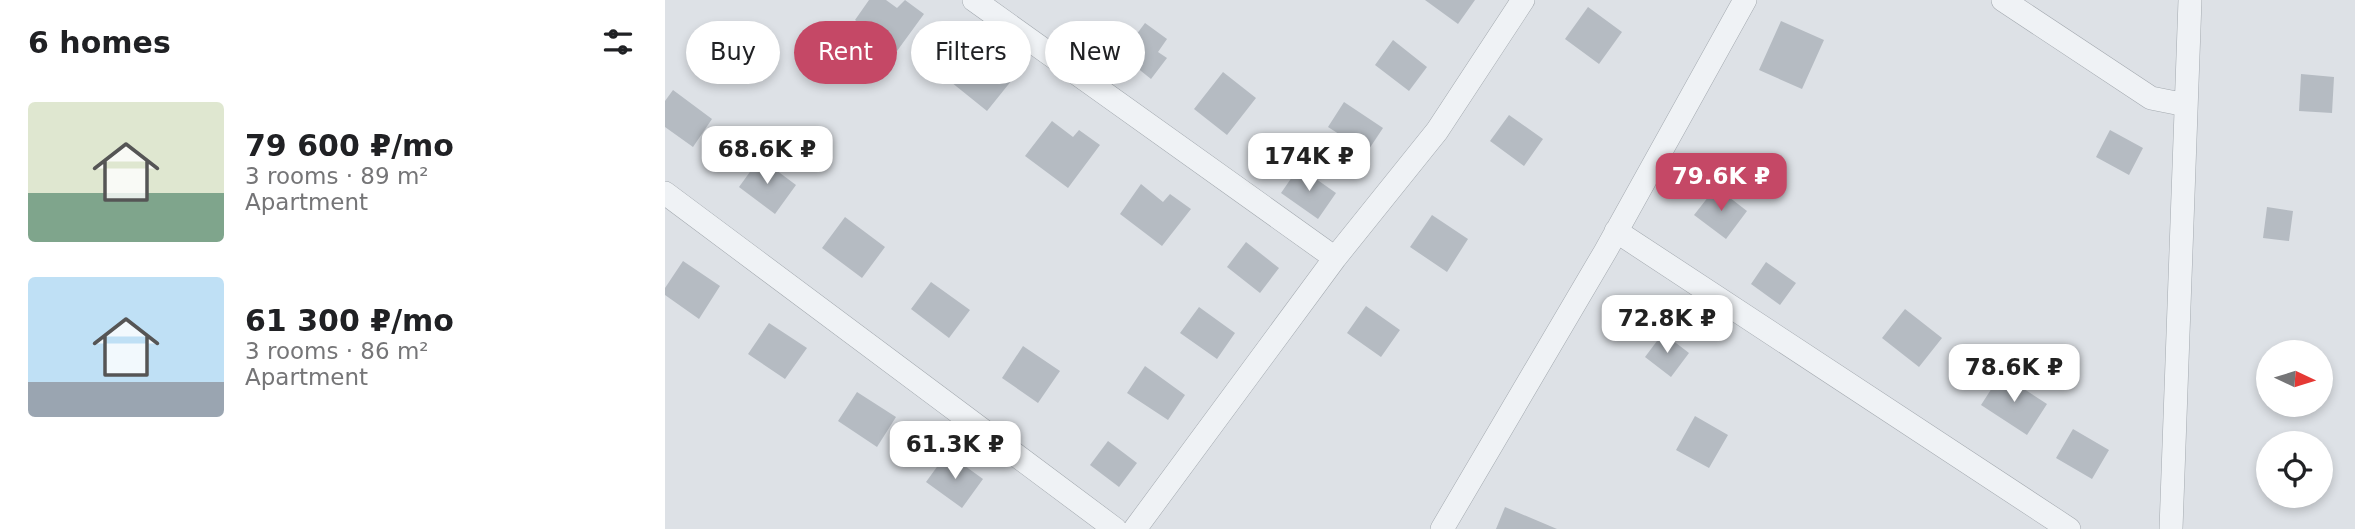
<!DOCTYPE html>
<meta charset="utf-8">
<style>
body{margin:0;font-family:"DejaVu Sans",sans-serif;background:#f2f2f2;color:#202124;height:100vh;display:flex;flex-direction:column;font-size:26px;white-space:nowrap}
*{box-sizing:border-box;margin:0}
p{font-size:23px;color:#757577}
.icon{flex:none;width:38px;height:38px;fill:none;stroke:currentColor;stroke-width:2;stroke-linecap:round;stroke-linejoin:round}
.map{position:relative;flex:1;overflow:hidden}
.panel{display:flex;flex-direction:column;background:#fff;width:665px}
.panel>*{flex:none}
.top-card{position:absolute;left:21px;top:21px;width:665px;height:63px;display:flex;gap:14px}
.needle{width:46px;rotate:94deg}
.controls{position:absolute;left:1591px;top:340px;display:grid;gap:14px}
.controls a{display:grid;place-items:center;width:77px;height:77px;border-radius:50%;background:#fff;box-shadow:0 4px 10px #0003;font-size:35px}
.price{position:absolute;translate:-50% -60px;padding:0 16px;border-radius:14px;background:#fff;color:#222;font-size:23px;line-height:46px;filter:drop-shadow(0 2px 4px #0008)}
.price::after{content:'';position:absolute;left:50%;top:42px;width:21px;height:16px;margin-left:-10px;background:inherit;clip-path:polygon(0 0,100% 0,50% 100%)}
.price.active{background:#c54866;color:#fff}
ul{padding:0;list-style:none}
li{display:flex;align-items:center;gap:21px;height:175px;padding:0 28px}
li span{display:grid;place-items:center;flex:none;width:196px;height:140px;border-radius:7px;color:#555}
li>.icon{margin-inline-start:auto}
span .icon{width:84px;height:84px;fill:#fffc;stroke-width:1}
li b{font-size:30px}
h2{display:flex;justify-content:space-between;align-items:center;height:84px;padding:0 28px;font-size:30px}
.pill{padding:0 24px;border-radius:32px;background:#fff;box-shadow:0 4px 10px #0003;font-size:24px;line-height:63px}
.pill.active{background:#c54866;color:#fff}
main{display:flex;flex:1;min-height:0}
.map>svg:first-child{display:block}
</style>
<main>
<section class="panel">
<h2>6 homes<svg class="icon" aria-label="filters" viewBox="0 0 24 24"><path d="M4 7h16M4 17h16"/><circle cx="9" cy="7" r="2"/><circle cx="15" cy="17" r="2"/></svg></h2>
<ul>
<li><span style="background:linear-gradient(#dfe7d0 65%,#7fa58c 0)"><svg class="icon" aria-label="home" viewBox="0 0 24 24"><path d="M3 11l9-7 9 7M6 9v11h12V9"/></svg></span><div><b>79 600 ₽/mo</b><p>3 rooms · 89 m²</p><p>Apartment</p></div></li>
<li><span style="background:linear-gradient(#bfe0f5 75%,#9aa5b1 0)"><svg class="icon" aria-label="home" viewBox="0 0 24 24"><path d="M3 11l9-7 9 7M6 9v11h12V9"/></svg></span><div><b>61 300 ₽/mo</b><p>3 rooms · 86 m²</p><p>Apartment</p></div></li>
</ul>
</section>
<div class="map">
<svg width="1690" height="529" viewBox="0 0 1690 529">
<rect width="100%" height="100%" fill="#dde1e6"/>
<!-- building -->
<path fill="#b5bbc2" d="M 204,0 L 221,0 L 232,8 L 240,0 L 259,14 L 232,51 L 190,20 Z
M 760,0 L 810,0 L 793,24 Z
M 923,7 L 957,32 L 934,64 L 900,39 Z
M 1116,21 L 1159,40 L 1137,89 L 1094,70 Z
M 480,23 L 502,39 L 493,52 L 502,58 L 486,79 L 456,55 Z
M 728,40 L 762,67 L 744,91 L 710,65 Z
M 301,53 L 322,69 L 330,58 L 351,75 L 322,111 L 281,78 Z
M 558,72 L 591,98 L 562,135 L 529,109 Z
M 1636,74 L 1669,77 L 1667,113 L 1634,111 Z
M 8,90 L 47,119 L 28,147 L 0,127 L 0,101 Z
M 679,102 L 718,128 L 702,152 L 663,127 Z
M 844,115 L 878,139 L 859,166 L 825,141 Z
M 387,121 L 408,137 L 414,130 L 435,145 L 403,188 L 360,156 Z
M 1445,130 L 1478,148 L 1464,175 L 1431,157 Z
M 95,158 L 131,185 L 110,214 L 74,187 Z
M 634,167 L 671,193 L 653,219 L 616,193 Z
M 476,184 L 498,202 L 505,194 L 526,209 L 497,246 L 455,214 Z
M 1051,187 L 1082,211 L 1061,239 L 1029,215 Z
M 1602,207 L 1628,211 L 1624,241 L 1598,238 Z
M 767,215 L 803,239 L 782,272 L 745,247 Z
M 180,217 L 220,247 L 197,278 L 157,248 Z
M 581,242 L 614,268 L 595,293 L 562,267 Z
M 18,261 L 55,286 L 34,319 L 0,295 L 0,288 Z
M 1101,262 L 1131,283 L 1115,305 L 1086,284 Z
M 266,282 L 305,310 L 284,338 L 246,309 Z
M 701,306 L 735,330 L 716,357 L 682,333 Z
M 534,307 L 570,333 L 552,359 L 515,333 Z
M 1240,309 L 1277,338 L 1254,367 L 1217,338 Z
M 104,323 L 142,348 L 120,379 L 83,354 Z
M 998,333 L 1024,353 L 1006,377 L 980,357 Z
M 358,346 L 395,371 L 373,403 L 337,378 Z
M 480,366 L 520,395 L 503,420 L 462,393 Z
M 1336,374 L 1382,404 L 1362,435 L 1316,405 Z
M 192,392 L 231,417 L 212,447 L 173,421 Z
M 1030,416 L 1063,435 L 1044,468 L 1011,450 Z
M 1408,429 L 1444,450 L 1427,479 L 1391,458 Z
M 443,441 L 472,463 L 454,487 L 425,465 Z
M 282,453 L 318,479 L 297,508 L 261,482 Z
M 840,507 L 892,529 L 831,529 Z"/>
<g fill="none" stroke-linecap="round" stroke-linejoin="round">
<!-- minor casing -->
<g stroke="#a3a9af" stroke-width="24">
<path id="minor" d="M 309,0 L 670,258
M 1338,0 L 1486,98 L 1521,105
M 0,193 L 450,529
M 951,231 L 1404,529
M 470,529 L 670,258 L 772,131 L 858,0
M 777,529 L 940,252 L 1080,0
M 1506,529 L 1525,0"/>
</g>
<!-- minor -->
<use href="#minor" stroke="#eff2f5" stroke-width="23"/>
</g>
</svg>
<div class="controls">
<a><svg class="needle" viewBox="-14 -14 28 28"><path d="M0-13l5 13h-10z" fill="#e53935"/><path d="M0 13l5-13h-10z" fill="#757577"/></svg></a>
<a><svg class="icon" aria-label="locate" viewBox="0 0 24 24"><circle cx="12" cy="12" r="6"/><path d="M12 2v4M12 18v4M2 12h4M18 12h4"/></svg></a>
</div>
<b class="price" style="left:102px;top:186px">68.6K ₽</b>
<b class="price" style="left:644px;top:193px">174K ₽</b>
<b class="price active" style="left:1056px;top:213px">79.6K ₽</b>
<b class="price" style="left:1002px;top:355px">72.8K ₽</b>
<b class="price" style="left:1349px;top:404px">78.6K ₽</b>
<b class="price" style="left:290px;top:481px">61.3K ₽</b>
<div class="top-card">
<a class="pill">Buy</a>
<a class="pill active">Rent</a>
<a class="pill">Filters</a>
<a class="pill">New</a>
</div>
</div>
</main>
